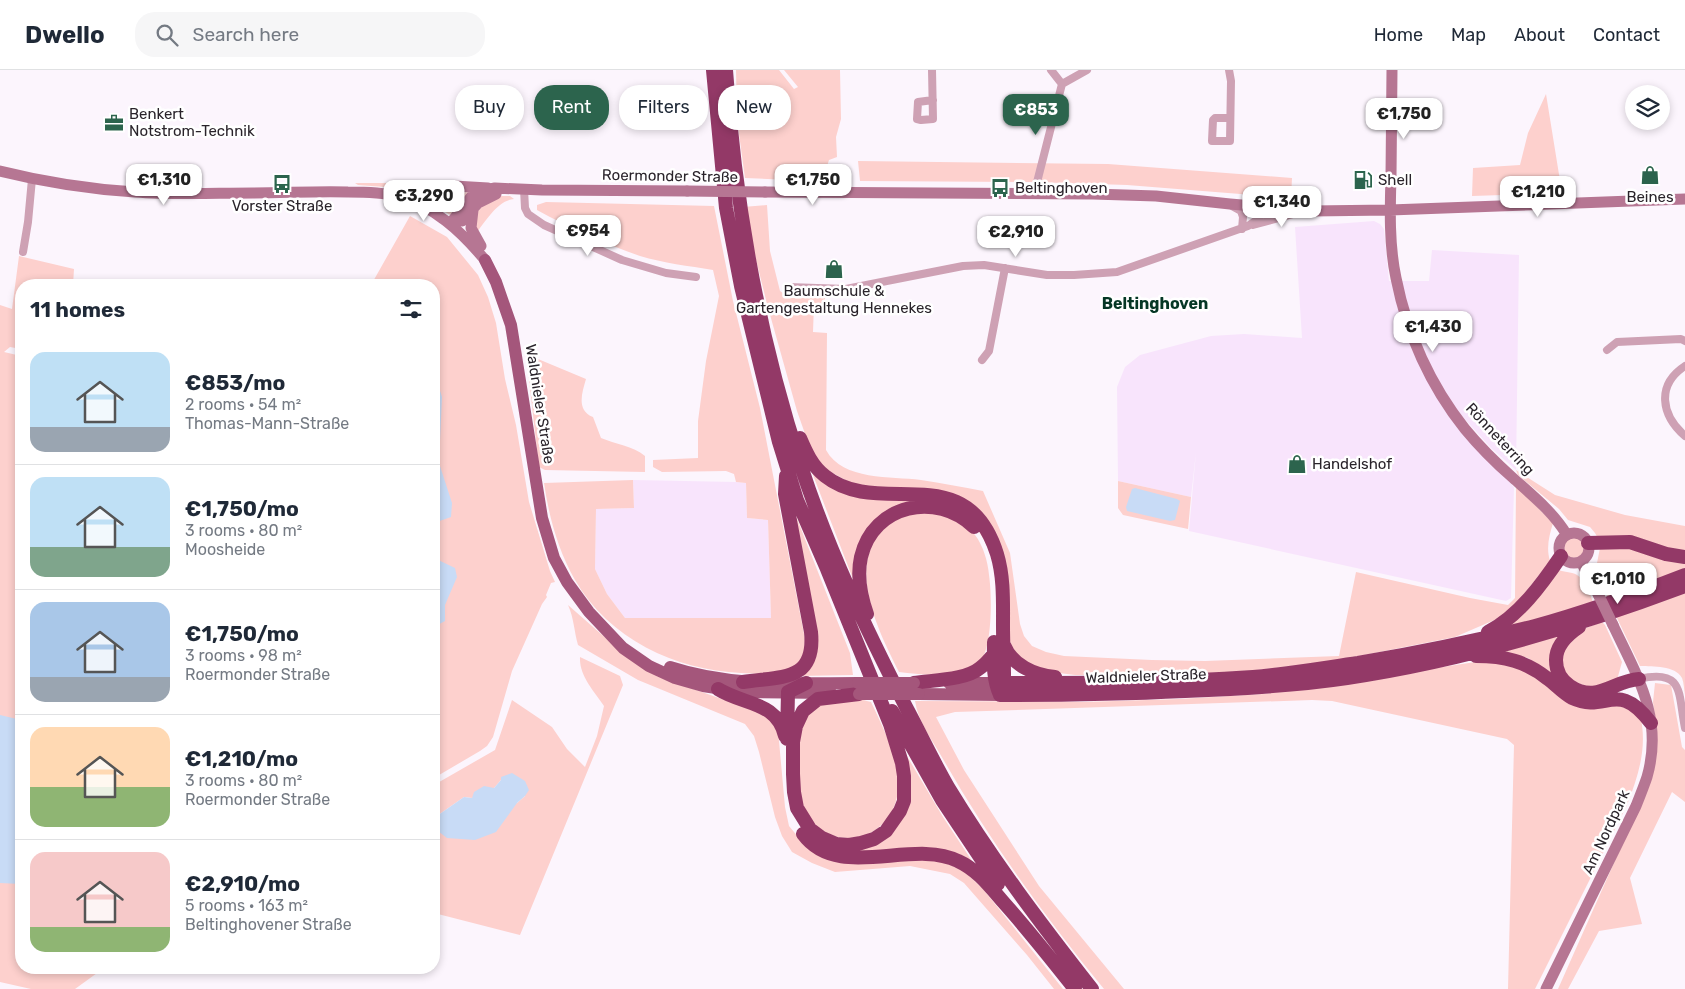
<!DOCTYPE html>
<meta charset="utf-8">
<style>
body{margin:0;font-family:Rubik,sans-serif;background:#f6f6f7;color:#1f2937;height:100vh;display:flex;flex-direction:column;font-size:19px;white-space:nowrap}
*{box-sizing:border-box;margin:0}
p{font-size:16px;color:#747a83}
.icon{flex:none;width:28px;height:28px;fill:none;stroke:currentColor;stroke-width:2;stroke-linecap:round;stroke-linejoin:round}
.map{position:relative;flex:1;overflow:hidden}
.panel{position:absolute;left:15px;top:209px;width:425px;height:695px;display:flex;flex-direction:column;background:#fff;border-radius:20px;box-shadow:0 2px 8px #0003}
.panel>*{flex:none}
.top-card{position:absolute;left:455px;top:15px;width:475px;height:45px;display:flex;gap:10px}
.tools{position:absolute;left:1625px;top:15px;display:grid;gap:10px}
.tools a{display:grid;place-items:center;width:45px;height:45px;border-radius:50%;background:#fff;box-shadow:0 2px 8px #0003;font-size:25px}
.price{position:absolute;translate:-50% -42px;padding:0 11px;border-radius:10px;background:#fff;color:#222;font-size:16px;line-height:32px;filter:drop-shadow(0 1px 2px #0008)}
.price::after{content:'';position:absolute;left:50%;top:30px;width:15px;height:11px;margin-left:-8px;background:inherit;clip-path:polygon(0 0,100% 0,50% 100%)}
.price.active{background:#2c644d;color:#fff}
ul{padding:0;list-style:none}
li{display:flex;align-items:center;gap:15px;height:125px;padding:0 15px}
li+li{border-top:1px solid #e0e1e3}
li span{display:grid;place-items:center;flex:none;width:140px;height:100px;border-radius:15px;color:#555}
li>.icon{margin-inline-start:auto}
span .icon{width:60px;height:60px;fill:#fffc;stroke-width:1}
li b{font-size:21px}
h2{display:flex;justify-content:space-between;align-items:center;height:60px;padding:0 15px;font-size:21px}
.chip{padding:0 18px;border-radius:20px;background:#fff;box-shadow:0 2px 8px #0003;font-size:18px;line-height:45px}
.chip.active{background:#2c644d;color:#fff}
header{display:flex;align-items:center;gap:30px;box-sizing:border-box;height:70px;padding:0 25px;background:#fff;border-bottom:1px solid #e0e1e3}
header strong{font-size:24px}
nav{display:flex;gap:28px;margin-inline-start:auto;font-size:18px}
.search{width:350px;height:45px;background:#f6f6f7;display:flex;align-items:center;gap:12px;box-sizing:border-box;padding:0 18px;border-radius:20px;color:#747a83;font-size:19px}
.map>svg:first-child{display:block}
</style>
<header>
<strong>Dwello</strong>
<div class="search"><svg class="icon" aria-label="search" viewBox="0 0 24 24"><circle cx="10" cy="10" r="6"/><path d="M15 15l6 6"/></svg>Search here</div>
<nav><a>Home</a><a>Map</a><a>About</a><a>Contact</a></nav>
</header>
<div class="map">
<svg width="1685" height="919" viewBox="0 0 1685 919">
<rect width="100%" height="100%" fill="#fcf5fd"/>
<!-- built -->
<path fill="#f8e4fc" d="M 1374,151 L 1380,154 L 1384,159 L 1389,211 L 1429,211 L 1432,180 L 1519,185 L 1516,400 L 1491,378 L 1452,335 L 1465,364 L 1514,417 L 1511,528 L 1506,531 L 1189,461 L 1196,382 L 1191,427 L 1118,411 L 1117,317 L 1125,297 L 1140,285 L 1211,266 L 1244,264 L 1302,268 L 1295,157 Z
M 633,410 L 736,412 L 746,413 L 747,448 L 768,450 L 771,548 L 625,548 L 607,524 L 595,499 L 596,439 L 634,438 Z"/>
<!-- green -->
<path fill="#fdd0cd" d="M 736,0 L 779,0 L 794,19 L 798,17 L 784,0 L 840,0 L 841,49 L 836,67 L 837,87 L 829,90 C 824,103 832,102 832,112 L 745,108 L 737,49 Z
M 1546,24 L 1562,123 L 1472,126 L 1473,98 L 1520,95 L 1528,63 Z
M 858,91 L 1108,94 L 1292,108 L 1291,128 L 1127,115 L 1031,112 L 860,111 Z
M 355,113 L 466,113 L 419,126 L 400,120 L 385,117 L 358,115 Z
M 471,119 L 450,145 L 430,132 L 449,124 L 468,122 Z
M 497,126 L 510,126 L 514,129 C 498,130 486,151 476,163 C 471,141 480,138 497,126 Z
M 546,132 L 714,136 L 733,231 L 760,338 L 805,569 L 804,586 L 793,599 C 786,601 778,603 771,604 C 761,605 750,603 741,603 C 675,600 609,569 575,510 C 558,480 549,447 544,413 L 633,410 L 634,438 L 596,439 L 595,499 L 607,524 L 625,548 L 771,548 L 768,450 L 747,448 L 746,413 L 736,412 L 734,404 L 726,401 L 662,402 L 653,397 L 653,390 L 698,388 L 698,351 L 706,291 L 719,226 L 713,200 C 689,196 663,193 640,186 C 605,174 570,158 537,140 L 537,135 Z
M 767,135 L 770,181 L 780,221 L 790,228 L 825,228 L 825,234 L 814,234 L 813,262 L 827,263 L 826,380 C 843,411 891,406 921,410 C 942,413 962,417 983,421 L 1010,483 L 1020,554 L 1024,566 L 1032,576 L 1046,582 L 1064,586 L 1152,590 L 1205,591 L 1339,586 L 1356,502 L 1470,528 L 1508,535 L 1515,528 L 1516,416 L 1553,453 C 1549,466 1546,478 1550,491 L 1518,532 L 1499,548 L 1455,567 L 1329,592 L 1248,601 L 1173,605 L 1075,605 L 1043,601 L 1025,594 L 1011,576 L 985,451 L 851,413 L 827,400 L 817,390 L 810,378 L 797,341 L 767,234 L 743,137 Z
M 410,146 L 447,167 L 478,205 L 488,227 L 496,253 L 505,309 L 516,355 L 529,432 L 550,501 L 555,512 L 551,513 L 546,525 L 547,527 L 542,534 L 512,601 L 493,667 L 487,676 L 480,681 L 434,708 L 434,215 L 371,215 Z
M 19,186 L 74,199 L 73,215 L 21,215 L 21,279 L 10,277 L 4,282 L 21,286 L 21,898 L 104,898 L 75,919 L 31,919 L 0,912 L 0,235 L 12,239 Z
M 526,284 L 586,309 C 582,323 576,340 593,347 L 601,368 C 615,374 633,376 645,386 L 645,402 L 545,400 L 539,397 Z
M 808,392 C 819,403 829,415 844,420 C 886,434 944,413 976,452 C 985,464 991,476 993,490 C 986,473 980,459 965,446 C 929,417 871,439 858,481 C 853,495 859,508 858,522 Z
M 1516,400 L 1555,425 L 1625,445 L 1685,456 L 1685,502 L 1609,529 L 1596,504 L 1596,498 L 1600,478 L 1599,470 L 1595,463 L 1590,457 L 1568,450 L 1559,439 L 1518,405 Z
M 1118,411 L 1191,427 L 1188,459 L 1123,445 L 1118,438 Z
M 788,426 L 850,583 L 853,605 L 798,606 L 813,586 Z
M 932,441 C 947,447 965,452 975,465 C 983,475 988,492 989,505 C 992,524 993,582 978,594 C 976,596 970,598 967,599 C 945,607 922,605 899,602 C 880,564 851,507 876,468 C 882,458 890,450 902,446 C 911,443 923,442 932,441 Z
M1564 478a10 10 0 1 1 20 0a10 10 0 1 1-20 0Z
M 1557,499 C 1563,503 1571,501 1577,505 C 1586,510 1590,525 1594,534 L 1504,560 C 1525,541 1544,524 1557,499 Z
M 1685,522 L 1685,625 C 1684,620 1684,613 1682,608 C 1675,595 1653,597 1640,596 L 1616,546 Z
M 568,535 L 625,585 L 659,607 L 765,644 L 778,660 L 785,737 L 789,756 L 804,774 L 819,785 L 937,789 L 964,801 L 983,819 L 1063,919 L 1054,919 L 1027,885 L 964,813 L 950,804 L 910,796 L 835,802 L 812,793 L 792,782 L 782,766 L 775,747 L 759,682 L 754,666 L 745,654 L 638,610 L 578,575 C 574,561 574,548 568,535 Z
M 1602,552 L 1605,555 L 1622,592 L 1617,610 L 1595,620 L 1566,608 L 1560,581 L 1578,561 Z
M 1566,562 L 1559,608 L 1528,588 L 1502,582 Z
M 580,587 L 620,606 L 623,615 L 520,865 L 434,843 L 434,758 L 517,733 L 525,726 L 501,710 L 494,718 L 472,728 L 464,727 L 434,748 L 434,715 L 495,680 L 512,630 L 552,657 L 567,679 L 585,697 L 597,666 L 604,636 C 594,621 579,606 580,587 Z
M 1482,591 L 1503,591 L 1622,634 L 1641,649 C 1647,679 1638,707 1627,735 L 1535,919 L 1508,919 L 1514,675 L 1507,669 L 1332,631 L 1312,630 L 955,642 L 936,647 L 964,700 L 1039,816 L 1124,919 L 1104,919 C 1045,847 989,770 943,689 C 933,671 918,652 915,631 L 1084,632 L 1179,629 L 1263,624 Z
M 1655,613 L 1671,615 L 1682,677 L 1685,680 L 1685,732 L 1672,722 L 1630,808 L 1642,854 L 1599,861 L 1568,919 L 1558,919 L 1637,741 L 1657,661 L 1653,632 Z
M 859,629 L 871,632 C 881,653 892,675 897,699 C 912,782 798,798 797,704 C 797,693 796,681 799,670 C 801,663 802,651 807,645 C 820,629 840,630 859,629 Z
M 901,676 L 943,747 L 976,797 L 970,795 L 858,785 L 843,778 L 900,749 Z"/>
<!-- water -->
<path fill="#c8dbf6" d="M 434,302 L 442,327 L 439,393 L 452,433 L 451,447 L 434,453 Z
M 1135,418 L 1177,429 L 1180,431 L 1175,450 L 1170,451 L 1127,441 L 1126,437 L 1132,419 Z
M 434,488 L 455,498 L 457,507 L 445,535 L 445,551 L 434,557 Z
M 0,645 L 21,650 L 21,814 L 0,813 Z
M 512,703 L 525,711 L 529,720 L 525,726 L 517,733 L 496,762 L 475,770 L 447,768 L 434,758 L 434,748 L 464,727 L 472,728 L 474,722 L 484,716 L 494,718 L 501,710 L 501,707 Z"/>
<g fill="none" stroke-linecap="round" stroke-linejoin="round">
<!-- street -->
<path stroke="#cea1b4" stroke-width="8" d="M 932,0 L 933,49 L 921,50 L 917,49 L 918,32 L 933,30
M 1229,0 L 1231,11 L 1230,71 L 1212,71 L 1213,50 L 1215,48 L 1230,48
M 1062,14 L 1087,0
M 524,119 L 525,138 L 528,144 L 544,155 L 622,190 L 666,203 L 696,207
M 1034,124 L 1062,14 L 1051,0
M 1232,136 L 1241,141 L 1243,147 L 1242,159
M 1253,155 L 1297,143
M 23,182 L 28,152 L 32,109
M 788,217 L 846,219 L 963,196 L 984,195 L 1047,205 L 1074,205 L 1117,202 L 1248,156 L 1258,149 L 1264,138
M 1607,280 L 1617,272 L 1681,269 L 1685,271
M 982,290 L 989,281 L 1005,198
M 1685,296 C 1656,315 1661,345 1685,366
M 1639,609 C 1685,598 1678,625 1685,658"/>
<!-- secondary -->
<path stroke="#b67693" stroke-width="11" d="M 1392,0 C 1392,35 1391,71 1391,106 C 1390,140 1389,175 1396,208 C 1407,263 1430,315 1465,359 C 1479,376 1496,393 1513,408 C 1533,426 1553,442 1567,465
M 0,101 C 44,112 90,119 135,122 C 174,125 214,123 253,123 C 285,123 316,121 348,122 C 364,122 381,122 397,126 C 434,136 461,161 485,190
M 765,122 L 1093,124 L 1156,126 L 1230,134 L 1311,141 L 1390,140 L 1685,129
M 412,131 L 425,129 L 454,116 L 488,118
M 473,140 L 471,158 L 481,176
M 462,151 L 478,133 L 496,124
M 450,154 L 471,127 L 485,120 L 495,118 L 542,120 L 687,121
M1559 478a15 15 0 1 1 30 0a15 15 0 1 1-30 0Z
M 1581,492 L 1599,526
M 1546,919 L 1636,736 C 1640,726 1644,716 1647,707 C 1664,648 1637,606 1613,555"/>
<!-- primary -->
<path stroke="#a4567b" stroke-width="12" d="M 485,190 L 496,212 L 511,255 L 542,448 L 554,488 L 567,512 L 589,542 L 623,578 L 649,596 L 675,608 L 703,616 L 742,622 L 831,623
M 670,597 C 731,617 794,613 858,613
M 949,613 L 1004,613
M 919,624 L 1000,625"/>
<!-- highway -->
<path stroke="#933967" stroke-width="14" d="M 713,0 L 726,138 L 741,216 L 779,372 L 797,430 L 827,499 L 890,654 L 902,693 L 904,706 L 904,731 L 900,741 L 886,761 L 874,769 L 861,773 L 849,775 L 836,774 L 822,768 L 810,759 L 797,738 L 794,722 L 793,704 L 793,672 L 796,656 L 803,641 L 818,629 L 859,624
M 726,0 C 735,135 759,268 801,396 C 828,479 866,559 906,637 C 920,663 933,691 948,717 C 991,788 1041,854 1092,919
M 800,368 C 806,382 812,396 825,406 C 880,450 966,385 997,484 C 1004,507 1003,532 1003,556 C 1003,572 1004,589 1004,605 L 1001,622
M 1588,473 L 1630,472 L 1666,484 L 1685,487
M 867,544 C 861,527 857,505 861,487 C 873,434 937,421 974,457
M 1579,557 C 1567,565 1556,575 1556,590 C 1556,601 1561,610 1570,616 C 1597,634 1612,611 1639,609
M 1488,562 C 1519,546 1542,514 1561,486
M 994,572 C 994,590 992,607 1000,625
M 1004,575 C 1012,595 1034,605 1055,607
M 1476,586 C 1504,586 1526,591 1548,609 C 1556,615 1563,623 1572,628 C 1607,644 1617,608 1651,653
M 743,612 C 779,606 816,613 811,562 L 785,424 L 786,406
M 914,613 C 932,610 966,610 980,598 C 986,594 990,588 994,584
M 1004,613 C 1087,613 1170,613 1253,607 C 1288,604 1323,598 1358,593 C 1417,583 1476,571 1535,556 C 1586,542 1636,524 1685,505
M 718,619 C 743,635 777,631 785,666
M 1000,625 C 1062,625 1123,624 1185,621 C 1239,619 1293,616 1347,608 C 1462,591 1576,557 1685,516
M 892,641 L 942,730 L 998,814
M 787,669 L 788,622 L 806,613
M 803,764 C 838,812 912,768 958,791 C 978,800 991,818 1005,834 C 1030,862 1052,890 1075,919"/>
<!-- secondary-bridge -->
<path stroke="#b67693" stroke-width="11" d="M 687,121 L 765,122
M 1599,526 L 1613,555"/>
<!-- primary-bridge -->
<path stroke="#a4567b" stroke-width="12" d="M 858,613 L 914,613
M 859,624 L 919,624"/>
</g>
<!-- icons -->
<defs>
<g id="office-bare" transform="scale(1.5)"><path d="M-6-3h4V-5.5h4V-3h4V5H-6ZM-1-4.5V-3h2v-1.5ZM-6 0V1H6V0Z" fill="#2c644d" stroke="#fff" stroke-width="2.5" paint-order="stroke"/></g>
<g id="shop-bare" transform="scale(1.5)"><path d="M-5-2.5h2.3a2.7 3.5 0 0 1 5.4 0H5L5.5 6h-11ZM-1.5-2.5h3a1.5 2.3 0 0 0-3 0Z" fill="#2c644d" stroke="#fff" stroke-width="2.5" paint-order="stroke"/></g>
<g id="fuel-bare" transform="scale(1.5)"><path d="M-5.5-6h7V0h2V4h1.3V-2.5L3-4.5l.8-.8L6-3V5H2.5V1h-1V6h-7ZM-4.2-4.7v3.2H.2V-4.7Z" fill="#2c644d" stroke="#fff" stroke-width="2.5" paint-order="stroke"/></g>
<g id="bus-bare" transform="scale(1.5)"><path d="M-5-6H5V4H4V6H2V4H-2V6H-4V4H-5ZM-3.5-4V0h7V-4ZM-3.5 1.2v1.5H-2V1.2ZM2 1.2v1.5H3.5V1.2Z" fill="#2c644d" stroke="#fff" stroke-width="2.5" paint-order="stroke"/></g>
</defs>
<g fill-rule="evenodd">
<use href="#office-bare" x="114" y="53"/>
<use href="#shop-bare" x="1650" y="105"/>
<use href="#fuel-bare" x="1363" y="110"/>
<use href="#bus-bare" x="282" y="114"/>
<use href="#bus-bare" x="1000" y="118"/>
<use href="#shop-bare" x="834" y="199"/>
<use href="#shop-bare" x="1297" y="394"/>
</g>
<g text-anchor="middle" stroke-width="5" stroke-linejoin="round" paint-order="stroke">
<!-- poi labels -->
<g font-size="15" fill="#2a242b" stroke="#fff" text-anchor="start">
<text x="129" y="49">Benkert<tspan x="129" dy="17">Notstrom-Technik</tspan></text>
<text x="1378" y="115">Shell</text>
<text x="1015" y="123">Beltinghoven</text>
<text x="1650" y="132" text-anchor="middle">Beines</text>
<text x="282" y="141" text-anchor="middle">Vorster Straße</text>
<text x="834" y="226" text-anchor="middle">Baumschule &amp;<tspan x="834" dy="17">Gartengestaltung Hennekes</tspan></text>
<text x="1312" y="399">Handelshof</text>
</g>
<!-- street labels -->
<g font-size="15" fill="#2a242b" stroke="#fff">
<text transform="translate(670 106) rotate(1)" y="5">Roermonder Straße</text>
<text transform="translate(540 334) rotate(81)" y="5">Waldnieler Straße</text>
<text transform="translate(1500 369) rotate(47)" y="5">Rönneterring</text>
<text transform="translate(1146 606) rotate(-2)" y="5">Waldnieler Straße</text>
<text transform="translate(1606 762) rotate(-65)" y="5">Am Nordpark</text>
</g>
<!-- neighbourhood labels -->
<g font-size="16" font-weight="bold" fill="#053725" stroke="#fff">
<text x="1155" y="239">Beltinghoven</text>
</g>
</g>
</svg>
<div class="tools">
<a><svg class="icon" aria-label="layers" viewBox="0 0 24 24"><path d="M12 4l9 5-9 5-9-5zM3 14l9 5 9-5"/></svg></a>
</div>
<b class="price active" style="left:1036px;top:66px">€853</b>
<b class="price" style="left:1404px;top:70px">€1,750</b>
<b class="price" style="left:164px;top:136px">€1,310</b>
<b class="price" style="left:813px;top:136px">€1,750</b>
<b class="price" style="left:1538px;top:148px">€1,210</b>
<b class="price" style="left:424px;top:152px">€3,290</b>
<b class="price" style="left:1282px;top:158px">€1,340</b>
<b class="price" style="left:588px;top:187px">€954</b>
<b class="price" style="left:1016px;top:188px">€2,910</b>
<b class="price" style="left:1433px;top:283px">€1,430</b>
<b class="price" style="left:1618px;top:535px">€1,010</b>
<div class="top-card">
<a class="chip">Buy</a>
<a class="chip active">Rent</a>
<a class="chip">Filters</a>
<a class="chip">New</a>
</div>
<section class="panel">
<h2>11 homes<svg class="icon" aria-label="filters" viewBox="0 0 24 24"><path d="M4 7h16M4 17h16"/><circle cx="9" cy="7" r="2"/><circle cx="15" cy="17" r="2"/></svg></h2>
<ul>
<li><span style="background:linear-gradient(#bfe0f5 75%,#9aa5b1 0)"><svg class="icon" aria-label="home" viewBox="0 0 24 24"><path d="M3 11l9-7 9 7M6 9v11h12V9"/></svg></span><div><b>€853/mo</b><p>2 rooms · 54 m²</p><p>Thomas-Mann-Straße</p></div></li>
<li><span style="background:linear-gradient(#bfe0f5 70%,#7fa58c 0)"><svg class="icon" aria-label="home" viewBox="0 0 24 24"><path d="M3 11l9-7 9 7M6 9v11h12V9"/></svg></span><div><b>€1,750/mo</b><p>3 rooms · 80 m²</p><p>Moosheide</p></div></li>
<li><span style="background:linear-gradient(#a9c7e8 75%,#9aa5b1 0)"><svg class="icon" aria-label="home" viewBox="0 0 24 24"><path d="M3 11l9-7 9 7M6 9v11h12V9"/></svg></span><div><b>€1,750/mo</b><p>3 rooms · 98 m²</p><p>Roermonder Straße</p></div></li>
<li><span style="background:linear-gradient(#ffd9b3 60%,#8fb573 0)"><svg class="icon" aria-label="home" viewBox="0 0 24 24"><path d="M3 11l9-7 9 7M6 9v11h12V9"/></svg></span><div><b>€1,210/mo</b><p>3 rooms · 80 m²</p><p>Roermonder Straße</p></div></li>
<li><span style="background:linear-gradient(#f6c9c9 75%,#8fb573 0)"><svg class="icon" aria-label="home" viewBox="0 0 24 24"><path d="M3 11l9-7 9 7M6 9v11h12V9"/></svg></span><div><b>€2,910/mo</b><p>5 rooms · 163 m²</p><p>Beltinghovener Straße</p></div></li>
</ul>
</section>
</div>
